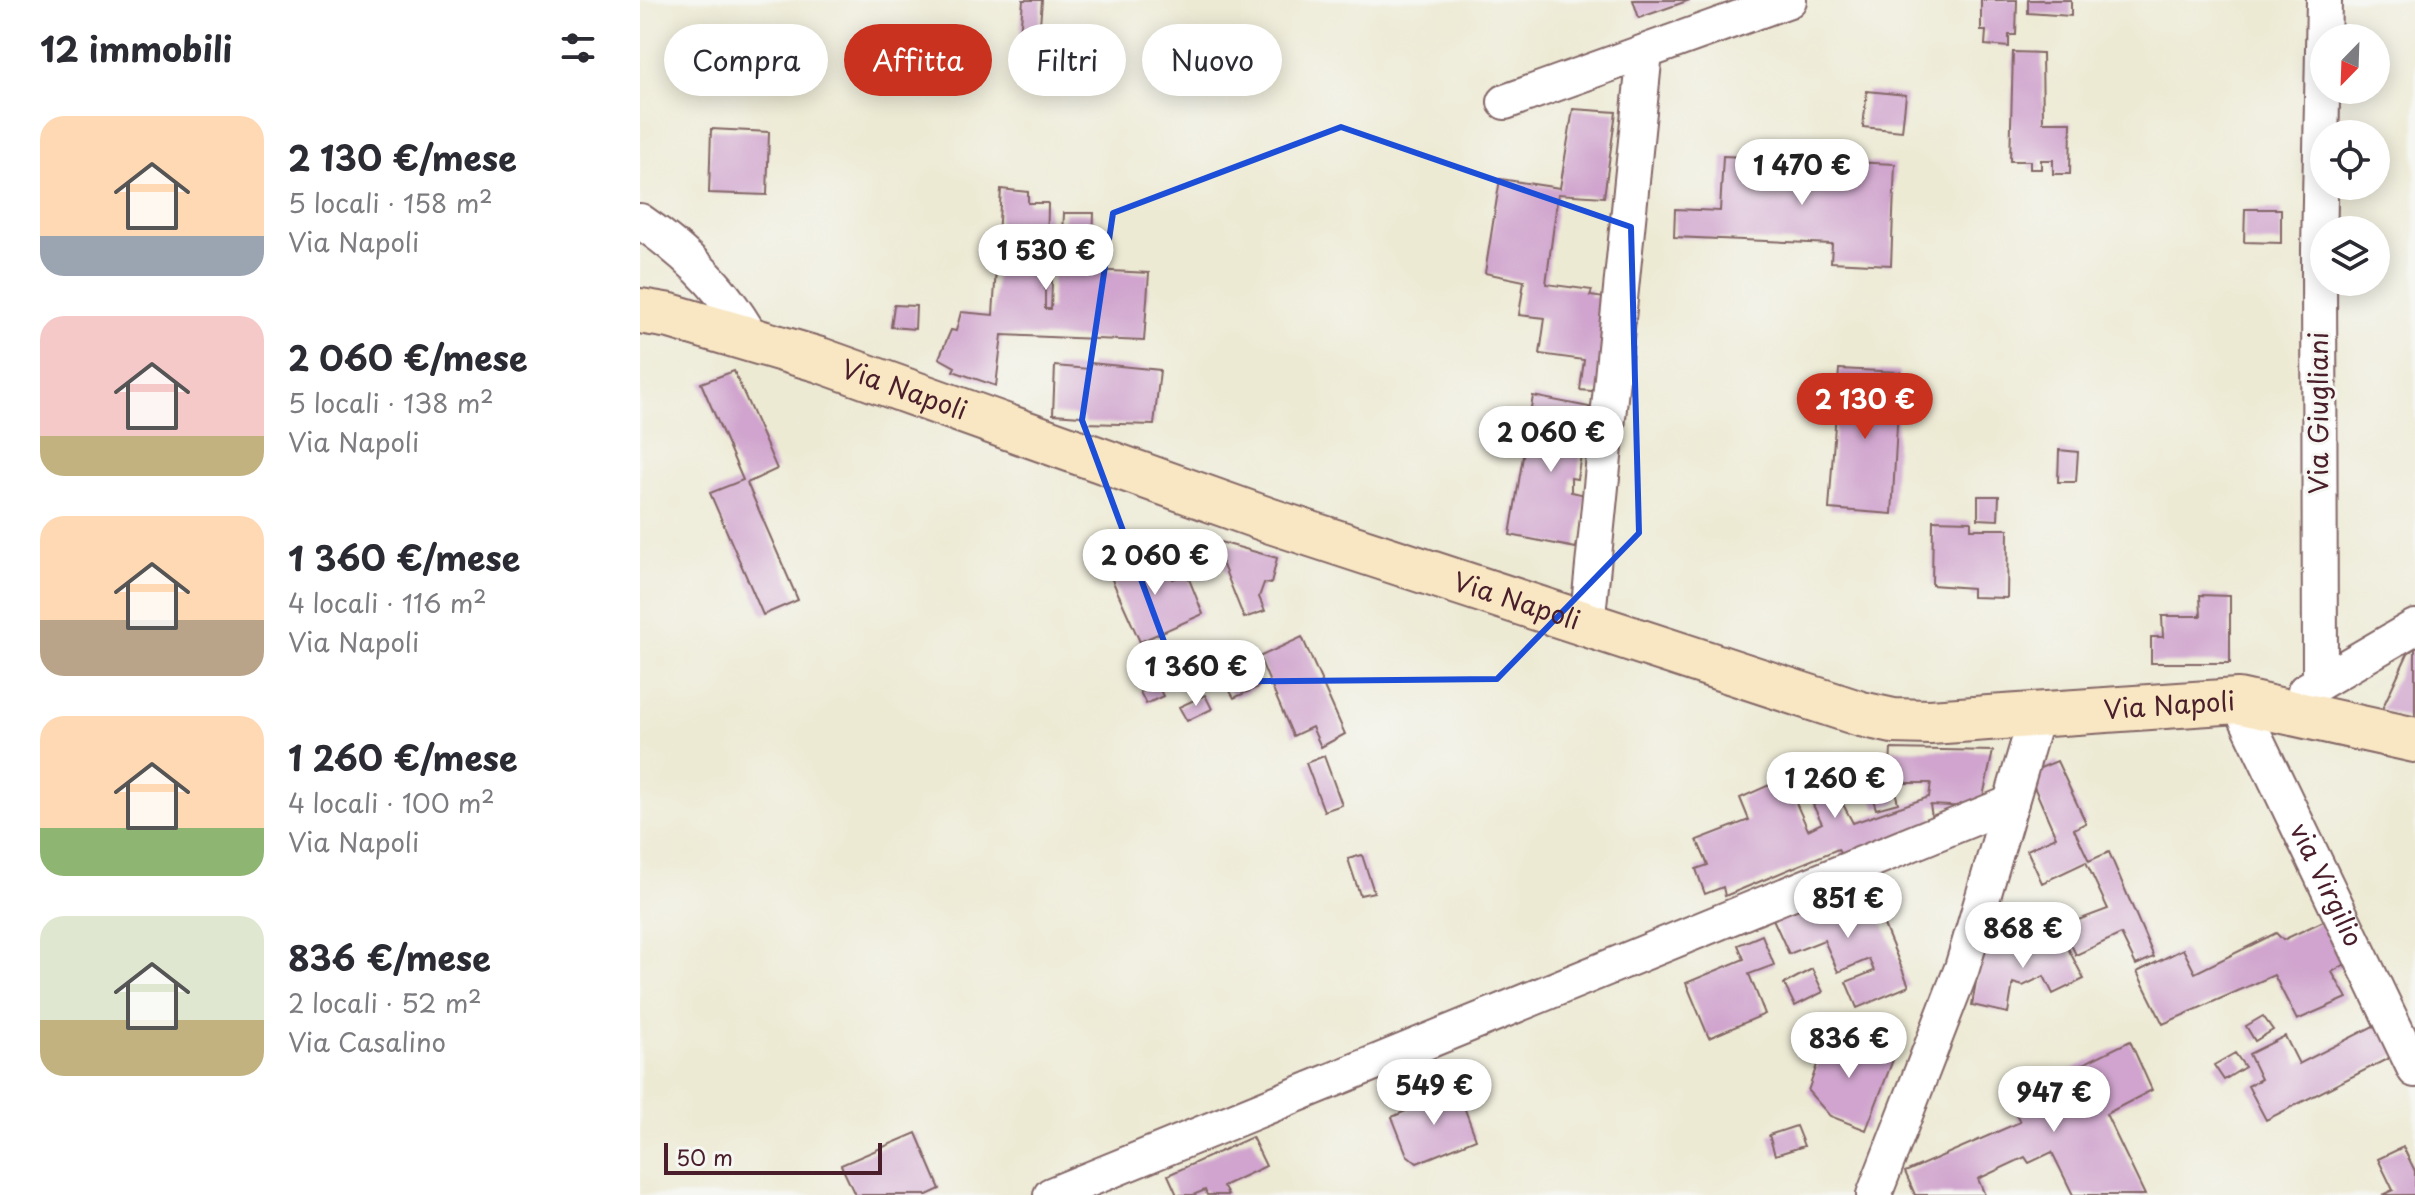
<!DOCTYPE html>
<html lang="it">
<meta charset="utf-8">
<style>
body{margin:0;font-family:"Playpen Sans",sans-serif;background:#f7f7f7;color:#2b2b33;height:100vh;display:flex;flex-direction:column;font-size:30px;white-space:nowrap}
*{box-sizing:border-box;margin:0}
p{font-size:26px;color:#7c7c81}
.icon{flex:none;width:44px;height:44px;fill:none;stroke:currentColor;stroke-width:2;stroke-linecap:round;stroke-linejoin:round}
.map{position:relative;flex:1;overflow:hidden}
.sheet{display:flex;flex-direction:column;background:#fff;width:640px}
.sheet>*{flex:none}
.banner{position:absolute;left:24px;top:24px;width:760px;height:72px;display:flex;gap:16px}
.needle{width:52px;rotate:203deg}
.controls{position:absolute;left:1670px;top:24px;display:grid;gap:16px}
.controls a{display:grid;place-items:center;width:80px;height:80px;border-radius:50%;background:#fff;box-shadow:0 4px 20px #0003;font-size:40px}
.scale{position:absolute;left:24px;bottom:20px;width:218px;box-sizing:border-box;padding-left:8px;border:4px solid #4a1f2b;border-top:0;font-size:22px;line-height:28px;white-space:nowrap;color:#4a1f2b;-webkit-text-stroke:6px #f6f6f2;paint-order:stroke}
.price{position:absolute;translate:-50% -68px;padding:0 18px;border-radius:28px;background:#fff;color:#222;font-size:26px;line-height:52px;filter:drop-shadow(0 2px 4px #0008)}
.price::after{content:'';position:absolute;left:50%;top:48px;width:24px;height:18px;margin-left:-12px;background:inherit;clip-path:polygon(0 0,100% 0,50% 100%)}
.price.active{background:#c8321e;color:#fff}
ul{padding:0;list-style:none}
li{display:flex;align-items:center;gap:24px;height:200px;padding:0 40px}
li span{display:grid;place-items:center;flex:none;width:224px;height:160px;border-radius:24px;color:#555}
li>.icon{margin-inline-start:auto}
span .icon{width:96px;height:96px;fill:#fffc;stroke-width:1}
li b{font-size:34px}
h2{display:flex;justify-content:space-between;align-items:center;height:96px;padding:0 40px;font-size:34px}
.pill{padding:0 28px;border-radius:36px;background:#fff;box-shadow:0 4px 20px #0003;font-size:28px;line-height:72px}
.pill.active{background:#c8321e;color:#fff}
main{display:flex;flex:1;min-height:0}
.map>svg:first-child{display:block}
</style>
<main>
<section class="sheet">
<h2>12 immobili<svg class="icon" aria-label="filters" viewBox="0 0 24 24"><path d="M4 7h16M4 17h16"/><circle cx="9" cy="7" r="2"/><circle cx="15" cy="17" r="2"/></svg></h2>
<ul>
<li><span style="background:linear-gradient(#ffd9b3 75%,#9aa5b1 0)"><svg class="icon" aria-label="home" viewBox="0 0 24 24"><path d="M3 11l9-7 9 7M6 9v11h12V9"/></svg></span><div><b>2 130 €/mese</b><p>5 locali · 158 m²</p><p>Via Napoli</p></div></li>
<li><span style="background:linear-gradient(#f6c9c9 75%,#c2b280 0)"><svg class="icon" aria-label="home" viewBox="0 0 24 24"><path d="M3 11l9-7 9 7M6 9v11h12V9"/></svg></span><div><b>2 060 €/mese</b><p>5 locali · 138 m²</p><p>Via Napoli</p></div></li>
<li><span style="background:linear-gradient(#ffd9b3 65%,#b9a48a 0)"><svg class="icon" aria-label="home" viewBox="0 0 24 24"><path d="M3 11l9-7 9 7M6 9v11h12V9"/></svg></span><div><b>1 360 €/mese</b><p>4 locali · 116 m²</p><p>Via Napoli</p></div></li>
<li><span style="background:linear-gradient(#ffd9b3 70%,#8fb573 0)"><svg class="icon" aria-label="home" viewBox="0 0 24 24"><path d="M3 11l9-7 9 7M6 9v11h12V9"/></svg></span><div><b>1 260 €/mese</b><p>4 locali · 100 m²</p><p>Via Napoli</p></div></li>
<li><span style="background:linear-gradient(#dfe7d0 65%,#c2b280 0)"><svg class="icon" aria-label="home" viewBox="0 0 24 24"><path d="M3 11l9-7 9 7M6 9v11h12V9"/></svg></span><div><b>836 €/mese</b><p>2 locali · 52 m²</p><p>Via Casalino</p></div></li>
</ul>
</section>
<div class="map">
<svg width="1775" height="1195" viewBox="0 0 1775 1195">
<rect width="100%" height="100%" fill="#f6f6f2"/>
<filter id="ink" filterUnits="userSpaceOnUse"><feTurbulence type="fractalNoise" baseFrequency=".0125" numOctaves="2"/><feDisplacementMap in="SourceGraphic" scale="16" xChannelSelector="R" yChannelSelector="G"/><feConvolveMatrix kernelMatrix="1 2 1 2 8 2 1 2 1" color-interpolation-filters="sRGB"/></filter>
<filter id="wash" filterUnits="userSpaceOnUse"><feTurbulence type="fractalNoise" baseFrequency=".006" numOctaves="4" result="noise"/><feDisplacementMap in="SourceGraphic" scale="32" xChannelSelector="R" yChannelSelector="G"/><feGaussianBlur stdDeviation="1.8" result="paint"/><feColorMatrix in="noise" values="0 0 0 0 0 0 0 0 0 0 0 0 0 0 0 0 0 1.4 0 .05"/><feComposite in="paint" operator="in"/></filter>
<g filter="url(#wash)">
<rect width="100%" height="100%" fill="#edead4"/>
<g id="blocks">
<!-- building -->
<path fill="#d0a4ce" d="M 383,0 L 402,0 L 399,36 L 380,35 Z
M 993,0 L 1050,0 L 999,18 Z
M 1341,0 L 1377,0 L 1376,35 L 1369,35 L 1369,47 L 1345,45 L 1346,31 L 1341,31 Z
M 1388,0 L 1431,0 L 1431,16 L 1388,13 Z
M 1373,52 L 1402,53 L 1403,122 L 1431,122 L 1430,174 L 1413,174 L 1413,160 L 1401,160 L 1401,169 L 1390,169 L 1390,161 L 1370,161 Z
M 1227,91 L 1266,95 L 1262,131 L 1223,127 Z
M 933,109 L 976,112 L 964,197 L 918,194 L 906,284 L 952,290 L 950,296 L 965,298 L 963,392 L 940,390 L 944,360 L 900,354 L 905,318 L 879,315 L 884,281 L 845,273 L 860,179 L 920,188 Z
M 71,129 L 129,132 L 127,195 L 69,193 Z
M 1083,156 L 1255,164 L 1251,265 L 1191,262 L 1192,244 L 1034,237 L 1035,209 L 1080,211 Z
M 361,189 L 388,192 L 388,203 L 408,203 L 407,261 L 402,262 L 401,279 L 405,279 L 405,309 L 411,309 L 413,256 L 422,257 L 424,213 L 454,213 L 452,270 L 509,273 L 504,341 L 362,335 L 356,386 L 313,371 L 315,367 L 299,358 L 311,330 L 316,331 L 321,312 L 353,315 Z
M 1605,209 L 1641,209 L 1641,243 L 1604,242 Z
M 254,305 L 276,306 L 275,329 L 251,327 Z
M 450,363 L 520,370 L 514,425 L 445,423 L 441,416 L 413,414 L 415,366 L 449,369 Z
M 1199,369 L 1260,372 L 1252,514 L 1189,509 Z
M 94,371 L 137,469 L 107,483 L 158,600 L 123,615 L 70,493 L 103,480 L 61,383 Z
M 893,396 L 949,407 L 937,479 L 931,478 L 931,492 L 946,495 L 936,548 L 870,535 Z
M 1419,450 L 1438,452 L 1436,482 L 1418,482 Z
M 1338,496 L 1359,496 L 1358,520 L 1338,519 Z
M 1293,520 L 1331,521 L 1331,529 L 1368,529 L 1367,598 L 1332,597 L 1332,588 L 1292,585 Z
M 573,540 L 637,558 L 631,584 L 624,583 L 619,597 L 625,611 L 604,618 Z
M 518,552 L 533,579 L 547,574 L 563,614 L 500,642 L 469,573 Z
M 1560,595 L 1590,596 L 1590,663 L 1511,663 L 1511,637 L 1523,637 L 1522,616 L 1561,616 Z
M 662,637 L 705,734 L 681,747 L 672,727 L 653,736 L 619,657 Z
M 1775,648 L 1775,721 L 1742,709 L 1768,653 Z
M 607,665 L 618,687 L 594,698 L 582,677 Z
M 517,684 L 523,696 L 506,704 L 500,692 Z
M 565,695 L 572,709 L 547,721 L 539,707 Z
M 1251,749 L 1353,751 L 1342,801 L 1330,807 L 1290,805 L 1293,823 L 1203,860 L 1198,849 L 1085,896 L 1083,887 L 1065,894 L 1056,869 L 1068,865 L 1057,840 L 1109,820 L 1100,798 L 1145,778 L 1168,830 L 1182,823 L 1173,805 L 1198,795 L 1213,823 L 1289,797 L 1291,783 L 1249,783 Z
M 684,756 L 702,805 L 684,811 L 666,763 Z
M 1417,761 L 1446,823 L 1434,829 L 1449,861 L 1469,852 L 1514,957 L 1496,965 L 1481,934 L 1436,955 L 1422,926 L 1468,909 L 1446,862 L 1402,883 L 1387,850 L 1416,837 L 1388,773 Z
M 1253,783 L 1258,803 L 1236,809 L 1230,789 Z
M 722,855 L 734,892 L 720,895 L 708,859 Z
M 1226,881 L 1269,986 L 1217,1008 L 1206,982 L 1234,971 L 1229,959 L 1198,972 L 1184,940 L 1149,954 L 1133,919 Z
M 1694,916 L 1715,958 L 1692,972 L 1707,998 L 1657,1020 L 1634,975 L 1523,1024 L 1497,972 L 1543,949 L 1555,973 L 1636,933 L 1643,940 Z
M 1418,929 L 1444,979 L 1413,994 L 1404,976 L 1383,986 L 1373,983 L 1368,1013 L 1332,1005 L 1342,946 L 1378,950 Z
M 1122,935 L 1134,965 L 1109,974 L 1125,1014 L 1069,1038 L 1046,983 L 1104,959 L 1098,945 Z
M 1172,969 L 1183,992 L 1155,1006 L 1144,984 Z
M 1623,1016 L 1633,1030 L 1615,1041 L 1606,1026 Z
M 1743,1021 L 1759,1053 L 1626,1120 L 1608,1086 L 1621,1079 L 1609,1054 L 1645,1036 L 1659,1064 Z
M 1188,1033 L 1254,1057 L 1226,1130 L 1190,1116 L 1168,1091 Z
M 1490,1041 L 1512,1090 L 1466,1114 L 1505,1195 L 1433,1195 L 1412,1152 L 1389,1163 L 1385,1157 L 1338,1179 L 1345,1195 L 1275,1195 L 1265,1172 L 1380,1122 L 1369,1100 Z
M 1595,1053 L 1605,1067 L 1584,1080 L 1574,1065 Z
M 817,1088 L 836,1139 L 777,1163 L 767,1155 L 752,1117 Z
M 1156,1126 L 1164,1146 L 1135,1155 L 1129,1135 Z
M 276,1133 L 300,1189 L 287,1195 L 215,1195 L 201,1165 Z
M 612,1137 L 626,1166 L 583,1186 L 588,1195 L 567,1195 L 565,1190 L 553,1195 L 537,1195 L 528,1175 Z
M 1763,1147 L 1775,1171 L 1775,1195 L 1742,1195 L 1753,1190 L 1738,1159 Z"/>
</g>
</g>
<g filter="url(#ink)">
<use href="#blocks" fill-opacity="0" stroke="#836666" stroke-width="2"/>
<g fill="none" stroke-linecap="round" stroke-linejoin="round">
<!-- street casing -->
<g stroke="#836666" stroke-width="38">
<g id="street">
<path d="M 865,102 L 1149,0"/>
<path d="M 0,221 C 46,252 85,289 112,339"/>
<path d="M 947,625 L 1005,52"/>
<path d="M 1680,682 L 1679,250 L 1684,0"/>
<path d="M 1665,691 L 1775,627"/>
<path id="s1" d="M 1598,701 L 1775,1070"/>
<path d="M 411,1195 L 1371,803"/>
<path d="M 1234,1195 L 1322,968 L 1396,717"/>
</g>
</g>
<!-- secondary casing -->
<g stroke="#836666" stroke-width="48">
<g id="secondary">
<path id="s2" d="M 0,311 L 30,316 L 180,360 L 631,521 L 1221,714 L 1253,721 L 1290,722 L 1598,701 L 1775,740"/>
</g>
</g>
<!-- street -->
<use href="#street" stroke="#fff" stroke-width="34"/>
<!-- secondary -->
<use href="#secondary" stroke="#f9e7c3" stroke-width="44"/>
</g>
</g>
<!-- marked area -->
<path fill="none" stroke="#1d4ed8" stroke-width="6" stroke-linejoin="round" d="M 701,127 L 991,227 L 999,533 L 857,679 L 539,682 L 442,420 L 473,213 Z"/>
<g text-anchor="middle" stroke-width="6" stroke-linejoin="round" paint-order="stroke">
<!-- street labels -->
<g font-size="26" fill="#4a1f2b" stroke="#f6f6f2">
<text dy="9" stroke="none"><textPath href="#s2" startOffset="276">Via Napoli</textPath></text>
<text transform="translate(1679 413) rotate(-90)" y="9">Via Giugliani</text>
<text dy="9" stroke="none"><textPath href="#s2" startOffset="924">Via Napoli</textPath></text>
<text dy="9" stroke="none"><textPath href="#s2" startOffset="1596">Via Napoli</textPath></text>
<text dy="9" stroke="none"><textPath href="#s1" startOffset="204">via Virgilio</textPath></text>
</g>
</g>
</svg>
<div class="controls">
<a><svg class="needle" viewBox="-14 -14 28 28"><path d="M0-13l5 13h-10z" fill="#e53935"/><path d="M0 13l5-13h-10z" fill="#7c7c81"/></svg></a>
<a><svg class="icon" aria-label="locate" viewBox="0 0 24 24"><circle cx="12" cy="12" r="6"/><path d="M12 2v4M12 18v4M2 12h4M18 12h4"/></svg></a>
<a><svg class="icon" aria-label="layers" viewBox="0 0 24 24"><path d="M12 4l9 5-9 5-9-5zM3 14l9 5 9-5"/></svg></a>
</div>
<div class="scale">50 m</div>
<b class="price" style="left:1162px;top:207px">1 470 €</b>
<b class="price" style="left:406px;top:292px">1 530 €</b>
<b class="price active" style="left:1225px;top:441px">2 130 €</b>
<b class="price" style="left:911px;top:474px">2 060 €</b>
<b class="price" style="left:515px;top:597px">2 060 €</b>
<b class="price" style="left:556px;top:708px">1 360 €</b>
<b class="price" style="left:1195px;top:820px">1 260 €</b>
<b class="price" style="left:1208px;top:940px">851 €</b>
<b class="price" style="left:1383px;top:970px">868 €</b>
<b class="price" style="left:1209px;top:1080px">836 €</b>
<b class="price" style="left:794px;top:1127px">549 €</b>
<b class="price" style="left:1414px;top:1134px">947 €</b>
<div class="banner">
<a class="pill">Compra</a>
<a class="pill active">Affitta</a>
<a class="pill">Filtri</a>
<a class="pill">Nuovo</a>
</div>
</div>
</main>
